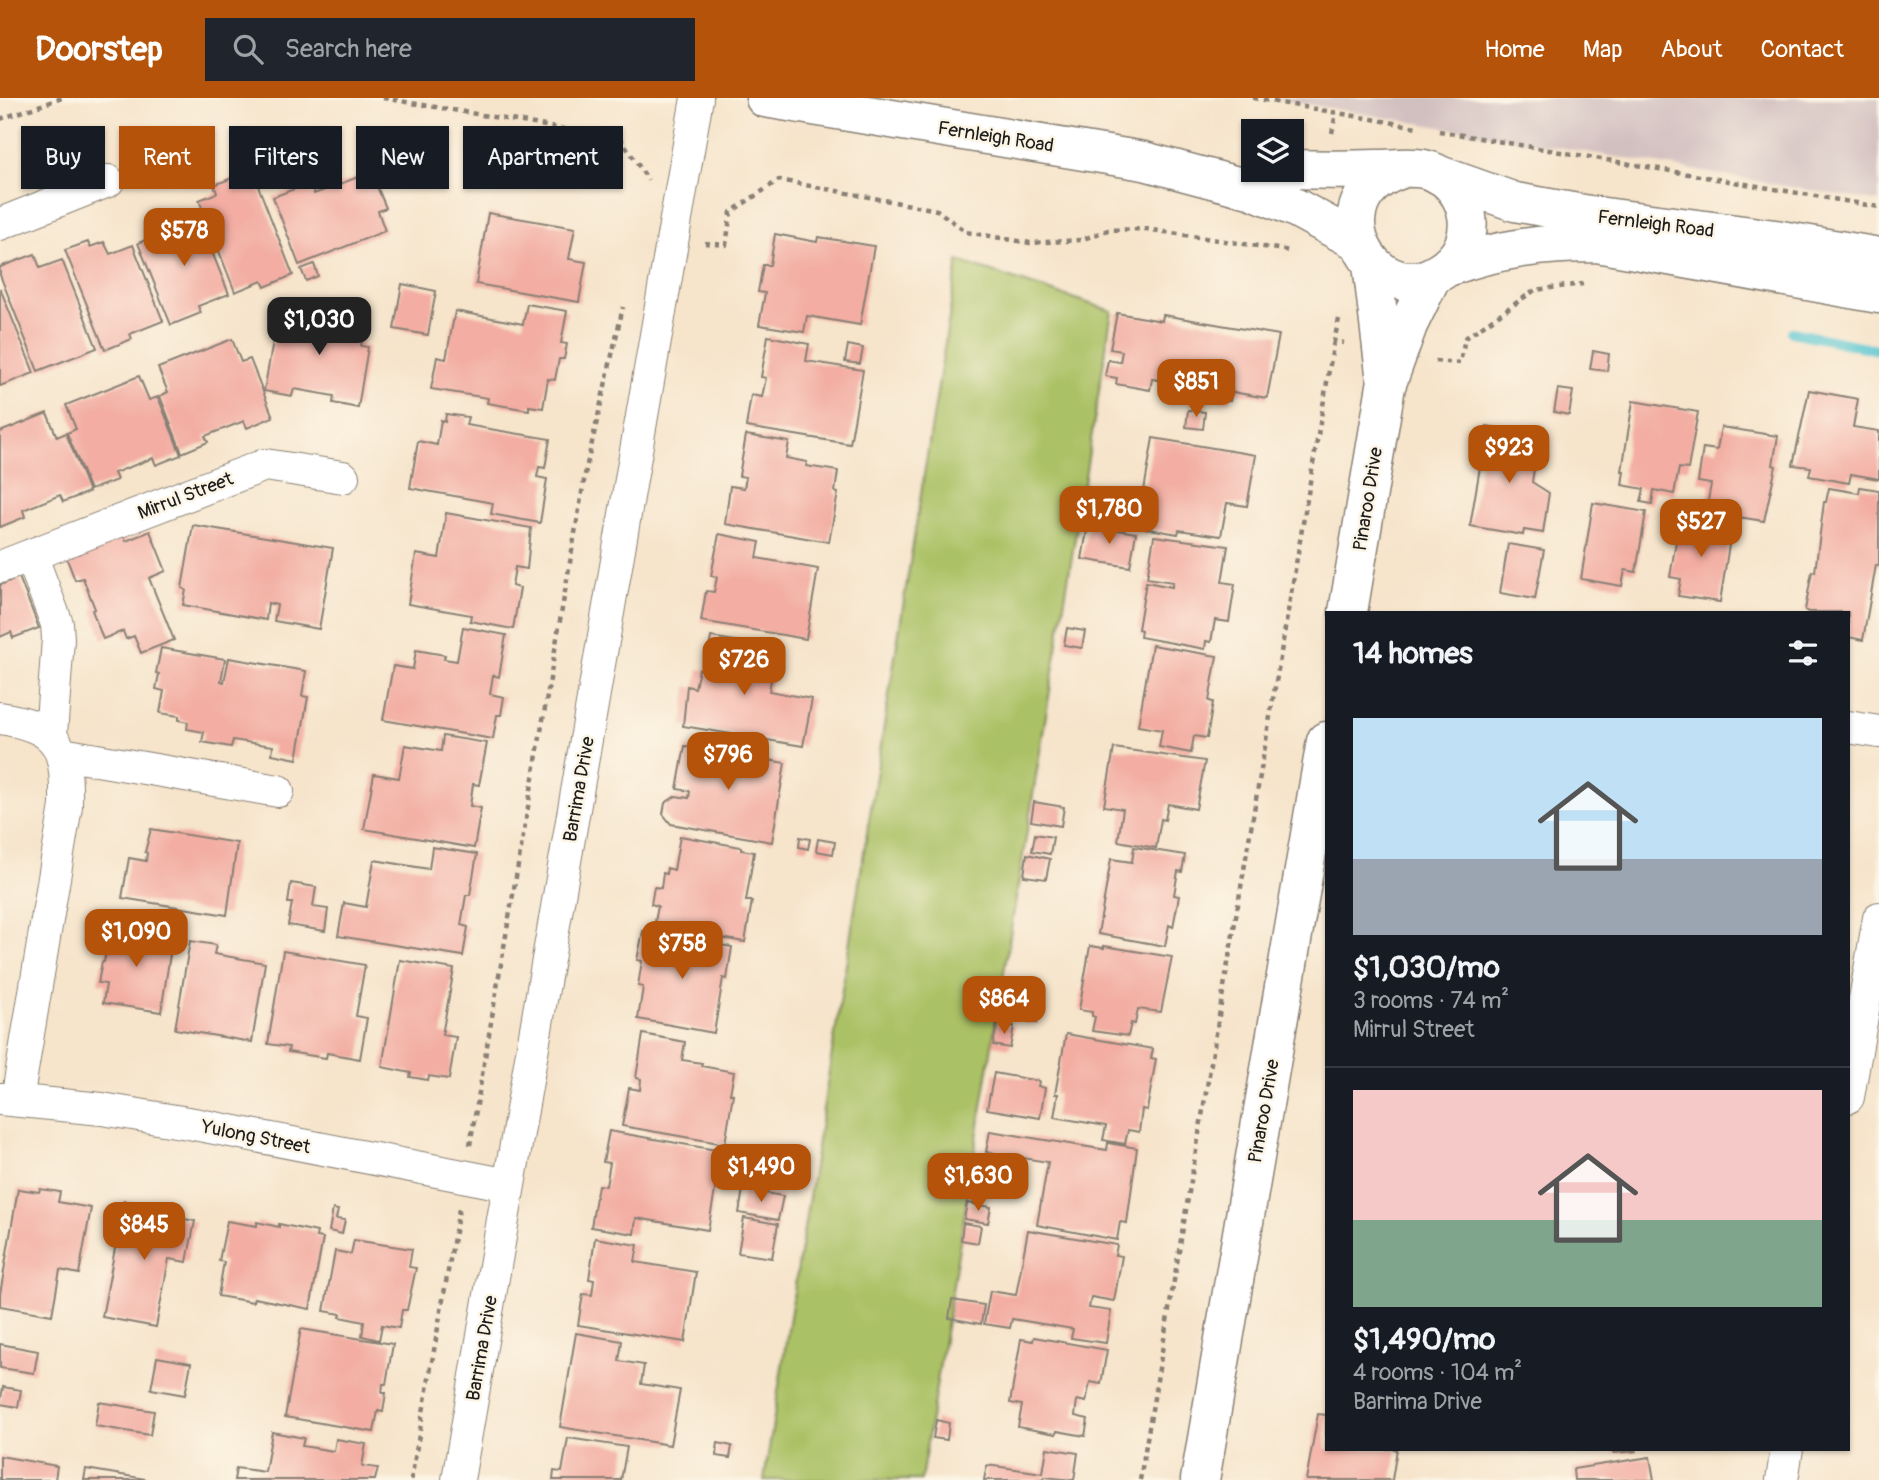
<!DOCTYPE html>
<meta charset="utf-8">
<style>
body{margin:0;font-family:Pangolin,sans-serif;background:#20242c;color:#f1f3f6;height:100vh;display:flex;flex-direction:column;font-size:26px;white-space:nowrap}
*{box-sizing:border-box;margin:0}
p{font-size:23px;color:#9ea1a6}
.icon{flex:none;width:38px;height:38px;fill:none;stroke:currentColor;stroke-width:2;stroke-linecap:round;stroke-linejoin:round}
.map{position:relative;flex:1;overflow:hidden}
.details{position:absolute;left:1325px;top:513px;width:525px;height:840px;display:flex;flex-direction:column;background:#171b24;border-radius:0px;box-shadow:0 2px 5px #0004}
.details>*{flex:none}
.banner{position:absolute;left:21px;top:28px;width:665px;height:63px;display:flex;gap:14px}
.controls{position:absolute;left:1241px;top:21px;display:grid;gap:14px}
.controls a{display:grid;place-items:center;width:63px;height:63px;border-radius:0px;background:#171b24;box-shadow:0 2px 5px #0004;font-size:35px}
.price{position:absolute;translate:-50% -60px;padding:0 16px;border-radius:14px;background:#b45309;color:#fff;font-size:23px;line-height:46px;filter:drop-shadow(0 2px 4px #0008)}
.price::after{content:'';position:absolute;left:50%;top:42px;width:21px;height:16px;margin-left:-10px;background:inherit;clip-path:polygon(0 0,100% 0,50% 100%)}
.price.on{background:#222;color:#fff}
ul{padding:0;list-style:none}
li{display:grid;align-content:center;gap:14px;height:371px;padding:0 28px}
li+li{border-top:2px solid #363941}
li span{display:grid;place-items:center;height:217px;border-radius:0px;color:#555}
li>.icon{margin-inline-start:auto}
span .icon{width:126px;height:126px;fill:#fffc;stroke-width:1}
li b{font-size:30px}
h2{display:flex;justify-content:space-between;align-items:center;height:84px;padding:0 28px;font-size:30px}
.tag{padding:0 24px;border-radius:0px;background:#171b24;box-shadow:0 2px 5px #0004;font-size:24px;line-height:63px}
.tag.on{background:#b45309;color:#fff}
header{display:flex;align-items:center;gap:42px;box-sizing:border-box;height:98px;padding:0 35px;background:#b45309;color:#fff}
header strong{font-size:33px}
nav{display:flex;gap:38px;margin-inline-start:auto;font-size:24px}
.search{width:490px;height:63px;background:#20242c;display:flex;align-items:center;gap:18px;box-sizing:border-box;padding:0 24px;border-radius:0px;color:#9ea1a6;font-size:26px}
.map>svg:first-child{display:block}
</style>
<header>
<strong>Doorstep</strong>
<div class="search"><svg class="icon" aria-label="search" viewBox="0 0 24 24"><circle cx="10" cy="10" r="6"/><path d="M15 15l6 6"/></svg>Search here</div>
<nav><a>Home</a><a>Map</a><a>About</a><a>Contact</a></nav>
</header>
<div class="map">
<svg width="1879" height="1382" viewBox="0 0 1879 1382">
<rect width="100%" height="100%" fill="#fcf5e5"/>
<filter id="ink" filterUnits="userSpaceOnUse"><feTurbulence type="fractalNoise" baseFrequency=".0143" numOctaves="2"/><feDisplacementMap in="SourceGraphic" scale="14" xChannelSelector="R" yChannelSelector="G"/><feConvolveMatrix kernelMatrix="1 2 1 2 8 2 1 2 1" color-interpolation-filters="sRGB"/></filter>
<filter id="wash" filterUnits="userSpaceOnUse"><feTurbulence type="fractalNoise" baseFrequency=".00686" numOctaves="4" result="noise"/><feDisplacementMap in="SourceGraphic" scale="28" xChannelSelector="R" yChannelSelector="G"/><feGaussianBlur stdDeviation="1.57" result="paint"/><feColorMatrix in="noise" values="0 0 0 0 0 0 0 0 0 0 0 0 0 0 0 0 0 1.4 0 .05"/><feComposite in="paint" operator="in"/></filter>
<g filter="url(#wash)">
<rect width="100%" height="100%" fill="#f6e4cb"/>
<!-- industrial -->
<path fill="#d2bfc0" d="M 1271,0 L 1879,0 L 1879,104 Z"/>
<!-- green -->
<path fill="#abc165" stroke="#646e40" stroke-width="2" d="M 958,163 L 1112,213 L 921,1382 L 764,1382 Z"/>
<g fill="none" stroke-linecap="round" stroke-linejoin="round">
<!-- stream -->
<path stroke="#5bc7d2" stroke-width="10" d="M 1792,234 L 1879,252"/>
</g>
<g id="blocks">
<!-- building -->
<path fill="#f3ada3" d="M 371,74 L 386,110 L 378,113 L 385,133 L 299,167 L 273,99 L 310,85 L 314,96 Z
M 232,80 L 235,88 L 255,80 L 293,177 L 265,189 L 262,183 L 235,194 L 199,102 L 217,95 L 214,87 Z
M 195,112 L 229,196 L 198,208 L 201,215 L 171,227 L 138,145 L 174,131 L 170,121 Z
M 488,115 L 575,130 L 569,161 L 586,164 L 579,204 L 476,186 Z
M 775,136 L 817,144 L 818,139 L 874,148 L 860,227 L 807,218 L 804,234 L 759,227 L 765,195 L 758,194 L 763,167 L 770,167 Z
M 88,144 L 90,149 L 104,144 L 110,156 L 133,147 L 163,223 L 130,236 L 132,241 L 105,252 L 65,152 Z
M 35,156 L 40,170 L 62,162 L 97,250 L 38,273 L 0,177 L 0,169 Z
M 314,166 L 318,178 L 306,183 L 301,171 Z
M 402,186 L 436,193 L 428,237 L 394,231 Z
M 0,190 L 34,275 L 0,288 Z
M 527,206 L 567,213 L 561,245 L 567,246 L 564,261 L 559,261 L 555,282 L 548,281 L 543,310 L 529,308 L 529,312 L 487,305 L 488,300 L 431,291 L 437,259 L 446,261 L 455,213 L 523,226 Z
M 289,209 L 365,222 L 361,248 L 368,249 L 358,310 L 333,305 L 334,298 L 294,291 L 292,298 L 264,293 L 275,232 L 285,234 Z
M 1117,215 L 1162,223 L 1163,217 L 1279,237 L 1267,300 L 1232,294 L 1230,303 L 1205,299 L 1206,290 L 1152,281 L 1150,292 L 1116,286 L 1117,280 L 1105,278 L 1108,262 L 1120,264 L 1122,253 L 1110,251 Z
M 768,238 L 809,246 L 806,263 L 863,272 L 850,346 L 746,329 L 751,297 L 762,299 L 766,280 L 761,279 Z
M 232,241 L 241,264 L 250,261 L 273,319 L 247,330 L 244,323 L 205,338 L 208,344 L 182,355 L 160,298 L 168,294 L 158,270 Z
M 848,247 L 863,250 L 860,266 L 845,264 Z
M 1593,253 L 1609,256 L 1607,273 L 1590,271 Z
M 139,278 L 149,302 L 158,299 L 181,357 L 156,367 L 153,360 L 114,375 L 117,382 L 90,392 L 67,335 L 76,331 L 66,307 Z
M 1558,291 L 1573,293 L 1569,317 L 1554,314 Z
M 1809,292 L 1858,301 L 1853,329 L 1879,333 L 1879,381 L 1851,376 L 1849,385 L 1809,378 L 1811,369 L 1793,367 Z
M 1633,303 L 1698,314 L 1688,371 L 1679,370 L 1674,396 L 1654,392 L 1652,406 L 1641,404 L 1644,391 L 1622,387 L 1624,373 L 1622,373 Z
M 1188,312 L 1205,314 L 1203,331 L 1186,329 Z
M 47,315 L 57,339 L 66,335 L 89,394 L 63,404 L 60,397 L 23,412 L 25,419 L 0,429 L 0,334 Z
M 446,316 L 468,319 L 466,327 L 550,341 L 545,370 L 539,369 L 537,379 L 547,381 L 540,425 L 491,416 L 493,405 L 410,390 L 418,343 L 437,347 L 441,322 L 445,324 Z
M 1487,328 L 1539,337 L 1532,384 L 1549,395 L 1543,435 L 1524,432 L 1523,437 L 1470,428 Z
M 1721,329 L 1778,338 L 1773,367 L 1776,368 L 1764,423 L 1706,414 L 1711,386 L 1698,384 L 1703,350 L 1717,352 Z
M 746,337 L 789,344 L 786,360 L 807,364 L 806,368 L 838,373 L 835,394 L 838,395 L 829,444 L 725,426 L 730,388 L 744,390 L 746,379 L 739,378 Z
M 1153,340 L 1256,357 L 1247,408 L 1227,405 L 1221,438 L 1179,432 L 1178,436 L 1086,420 L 1088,409 L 1140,416 Z
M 1860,389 L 1879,392 L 1879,468 L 1876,467 L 1863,542 L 1848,539 L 1848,514 L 1808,514 L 1805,512 L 1812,473 L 1815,474 L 1824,404 L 1826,404 L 1829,390 L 1859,395 Z
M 1593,405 L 1646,414 L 1636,474 L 1625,472 L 1622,488 L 1581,481 Z
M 446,415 L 531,430 L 527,471 L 515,469 L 512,488 L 520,490 L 513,531 L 470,523 L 471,517 L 408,506 L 416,456 L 439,460 Z
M 1680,419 L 1732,428 L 1720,504 L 1678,498 L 1681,481 L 1670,479 Z
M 193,427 L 333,450 L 319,531 L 274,523 L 277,507 L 268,505 L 266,522 L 183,507 L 186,492 L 182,490 Z
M 1088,427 L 1136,435 L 1130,469 L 1082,461 Z
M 122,433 L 126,443 L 150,433 L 166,473 L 149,480 L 174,542 L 141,555 L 134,538 L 126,541 L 123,533 L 103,541 L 92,512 L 95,511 L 83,480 L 75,482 L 65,456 Z
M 719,436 L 760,444 L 757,460 L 818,471 L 806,541 L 701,523 L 706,493 L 714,494 L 717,479 L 711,478 Z
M 1154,438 L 1228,448 L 1222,484 L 1235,486 L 1229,524 L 1215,522 L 1211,544 L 1206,543 L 1205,551 L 1140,539 L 1141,532 L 1138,531 L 1146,484 L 1172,489 L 1173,484 L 1147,480 Z
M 1508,446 L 1544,452 L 1535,501 L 1500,495 Z
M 19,479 L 39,530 L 13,540 L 11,534 L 0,539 L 0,487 Z
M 463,529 L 506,537 L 499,579 L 493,577 L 490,596 L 504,599 L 501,617 L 497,617 L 493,641 L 383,622 L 393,568 L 413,571 L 416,552 L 445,557 L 444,561 L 457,563 Z
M 1067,530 L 1085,533 L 1082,550 L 1064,547 Z
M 711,539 L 753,546 L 752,549 L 776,553 L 769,593 L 812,601 L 803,648 L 683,628 L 687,588 L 695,590 L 699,571 L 706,572 Z
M 1152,547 L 1217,558 L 1209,603 L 1213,604 L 1207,640 L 1194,638 L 1191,655 L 1159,649 L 1162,632 L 1138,628 Z
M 161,550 L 225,561 L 221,583 L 224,584 L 229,560 L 306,573 L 302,598 L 308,599 L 297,661 L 272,656 L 273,648 L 233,642 L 231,649 L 202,644 L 204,634 L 187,631 L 188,624 L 179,622 L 179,618 L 160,615 L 164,593 L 156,591 L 159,576 L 156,575 Z
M 443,638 L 487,645 L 479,687 L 473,686 L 470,708 L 481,710 L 474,750 L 364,731 L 374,676 L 399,680 L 405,647 L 441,653 Z
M 726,640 L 753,645 L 751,659 L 785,665 L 772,744 L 671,726 L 663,716 L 665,705 L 676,698 L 689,700 L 690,693 L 677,691 L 685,648 L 724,655 Z
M 1114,650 L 1205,663 L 1196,711 L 1168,706 L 1165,722 L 1161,721 L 1156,750 L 1118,743 L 1123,711 L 1104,708 Z
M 1034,704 L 1064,709 L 1061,728 L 1031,723 Z
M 151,731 L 237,745 L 227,817 L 122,800 L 129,760 L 146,763 L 147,755 L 145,754 Z
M 1035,736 L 1053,739 L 1050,756 L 1032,753 Z
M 680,738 L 741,749 L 741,752 L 754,754 L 746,803 L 752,803 L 745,844 L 656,829 L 657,824 L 655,824 L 658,808 L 651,806 L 654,789 L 661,790 L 663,775 L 666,776 L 667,770 L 674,772 Z
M 800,739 L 810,741 L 808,751 L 799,749 Z
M 818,741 L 835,744 L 833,756 L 816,753 Z
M 432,749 L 477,756 L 470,797 L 466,797 L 461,827 L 468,829 L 463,858 L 338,838 L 344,805 L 366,809 L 374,762 L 429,771 Z
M 1134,749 L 1185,757 L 1182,774 L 1178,773 L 1174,797 L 1179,798 L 1173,829 L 1169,827 L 1165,848 L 1098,836 L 1111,761 L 1132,764 Z
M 1027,756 L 1050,761 L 1046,781 L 1024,778 Z
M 291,785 L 316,789 L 313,809 L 328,811 L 325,833 L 288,827 L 292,805 L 288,805 Z
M 115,827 L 173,837 L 161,914 L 103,905 L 106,886 L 98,885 L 102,864 L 104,864 L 108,844 L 113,844 Z
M 643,833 L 732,849 L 727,881 L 723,880 L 714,935 L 638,921 L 643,889 L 638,888 L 642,863 L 637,862 Z
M 190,843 L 216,847 L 214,856 L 265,865 L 252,944 L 175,931 Z
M 1090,848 L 1104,850 L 1104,848 L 1172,859 L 1161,914 L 1138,911 L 1135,926 L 1131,925 L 1128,938 L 1092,933 L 1095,919 L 1092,918 L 1092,914 L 1079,912 Z
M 283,853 L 365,867 L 356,918 L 367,920 L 360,961 L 327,955 L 326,960 L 288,954 L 289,949 L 268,946 Z
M 400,862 L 454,871 L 442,937 L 456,939 L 449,981 L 429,978 L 428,982 L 410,979 L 411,975 L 382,969 Z
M 1010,885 L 1043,891 L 1037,925 L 1004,919 Z
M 997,925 L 1014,928 L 1010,950 L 993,947 Z
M 643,936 L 685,944 L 682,962 L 702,965 L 701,968 L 734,974 L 730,996 L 733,996 L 725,1046 L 622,1028 L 629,990 L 640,992 L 641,981 L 636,980 Z
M 1066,936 L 1153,951 L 1151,960 L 1156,961 L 1147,1012 L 1142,1011 L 1139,1034 L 1128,1032 L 1125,1046 L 1103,1042 L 1106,1028 L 1054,1019 L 1058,996 L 1055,996 Z
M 994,975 L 1039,983 L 1038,988 L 1045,990 L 1040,1020 L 987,1011 Z
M 609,1033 L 722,1053 L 708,1132 L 636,1120 L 634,1136 L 591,1129 L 598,1087 L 606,1088 L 610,1065 L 603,1064 Z
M 990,1033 L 1107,1052 L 1108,1045 L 1137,1050 L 1127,1125 L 1120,1124 L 1117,1142 L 1037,1127 L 1048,1064 L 986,1054 Z
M 18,1091 L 39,1094 L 40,1091 L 60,1094 L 58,1104 L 91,1110 L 79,1176 L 60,1172 L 52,1217 L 0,1208 L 0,1196 Z
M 743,1091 L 783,1098 L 778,1122 L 739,1115 Z
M 124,1103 L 146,1107 L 146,1104 L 164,1107 L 163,1117 L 195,1123 L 187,1164 L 169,1161 L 156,1229 L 102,1219 Z
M 967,1105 L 991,1109 L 988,1125 L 964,1121 Z
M 333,1111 L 338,1112 L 336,1121 L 345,1122 L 342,1136 L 329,1133 Z
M 744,1120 L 778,1126 L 772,1160 L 738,1155 Z
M 227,1123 L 257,1128 L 257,1124 L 279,1129 L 279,1126 L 317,1134 L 316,1139 L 323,1140 L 310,1211 L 254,1200 L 253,1204 L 218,1198 L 224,1164 L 219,1163 Z
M 963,1125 L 981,1128 L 978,1145 L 961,1142 Z
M 1028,1132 L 1117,1147 L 1115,1157 L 1122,1158 L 1114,1203 L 1091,1199 L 1089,1210 L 1111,1213 L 1106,1245 L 1071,1240 L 1073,1231 L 1012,1221 L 1010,1230 L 984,1226 L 990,1193 L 1016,1197 Z
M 595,1140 L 638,1147 L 635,1164 L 696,1174 L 685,1244 L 578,1227 L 583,1196 L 592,1197 L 594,1182 L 589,1181 Z
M 354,1142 L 412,1151 L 409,1169 L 416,1170 L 407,1212 L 402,1212 L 399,1230 L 382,1227 L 379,1242 L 362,1238 L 364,1224 L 340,1219 L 341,1216 L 324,1213 L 335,1153 L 351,1156 Z
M 952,1202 L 984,1207 L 981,1226 L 949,1220 Z
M 301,1231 L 393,1246 L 386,1286 L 383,1286 L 382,1295 L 386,1295 L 383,1314 L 378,1313 L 374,1334 L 285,1319 Z
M 576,1235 L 622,1243 L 619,1263 L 644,1267 L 641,1286 L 680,1292 L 670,1347 L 560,1329 Z
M 1034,1239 L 1107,1252 L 1101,1286 L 1090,1284 L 1086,1304 L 1077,1302 L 1075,1318 L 1088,1321 L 1085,1338 L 1057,1333 L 1056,1336 L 1018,1329 L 1022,1307 L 1010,1305 L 1021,1241 L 1033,1243 Z
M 0,1246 L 38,1253 L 34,1275 L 0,1270 Z
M 157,1259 L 191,1265 L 185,1297 L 151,1291 Z
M 3,1289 L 21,1292 L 18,1309 L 0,1306 Z
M 99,1304 L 154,1313 L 150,1337 L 95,1328 Z
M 1318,1316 L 1326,1317 L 1326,1351 L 1397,1351 L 1392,1382 L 1306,1382 Z
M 936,1322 L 949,1325 L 947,1342 L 933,1340 Z
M 272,1334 L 304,1340 L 302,1348 L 334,1353 L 336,1341 L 366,1346 L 362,1368 L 378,1370 L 375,1382 L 234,1382 L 236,1370 L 265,1374 Z
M 568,1340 L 627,1349 L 621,1382 L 553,1382 L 554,1373 L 562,1374 Z
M 718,1345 L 732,1348 L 730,1360 L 716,1358 Z
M 1047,1350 L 1078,1355 L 1074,1382 L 1044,1379 L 1044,1382 L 984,1382 L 987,1367 L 1043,1375 Z
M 1612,1351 L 1636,1351 L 1636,1353 L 1613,1355 Z
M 0,1358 L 57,1368 L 55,1382 L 0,1382 Z
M 1650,1359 L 1654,1382 L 1574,1382 L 1573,1371 Z
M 86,1371 L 146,1381 L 146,1382 L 84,1382 Z"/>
</g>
</g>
<g filter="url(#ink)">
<use href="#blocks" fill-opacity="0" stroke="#898074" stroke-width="2"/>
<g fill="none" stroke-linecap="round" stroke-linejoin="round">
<!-- street casing -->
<g stroke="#898074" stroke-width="34">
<path id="street" d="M 0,126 L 108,83
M 31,457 L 57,526 L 58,541 L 51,637
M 0,469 L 265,367 L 343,379
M 0,620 C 61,629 67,650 66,708 L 17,1002
M 1848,629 L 1879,634
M 62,656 L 278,693
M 1848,999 L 1879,820
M 0,1001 L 102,1011 L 194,1026 L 509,1087
M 458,1382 L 697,0
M 1782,1382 L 1787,1351"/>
</g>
<!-- secondary casing -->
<g stroke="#898074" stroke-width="41">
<path id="secondary" d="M 765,0 L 1144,63 L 1253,92 L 1296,110 L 1359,144
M 1292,71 C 1320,72 1348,72 1377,71 C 1392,71 1410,68 1424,71 C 1457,78 1476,115 1464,146 C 1459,160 1449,169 1436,176 C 1373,212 1311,100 1402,71
M 1439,77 L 1515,104 L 1589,117 L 1775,141 L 1879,159
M 1372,166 L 1385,275
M 1448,169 C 1497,151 1544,145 1597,145 L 1879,196
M 1348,514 L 1386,288 L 1408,227 L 1432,178
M 1200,1382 L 1326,643"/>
</g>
<!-- path -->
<path stroke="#898074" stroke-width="4.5" stroke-dasharray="5 5" stroke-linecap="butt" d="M 383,0 L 621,41 L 648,82
M 1253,0 L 1417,29
M 0,21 L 62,0
M 1439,33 L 1879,109
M 1332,35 L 1336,15
M 705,145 L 726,147 L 731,114 L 779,82 L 937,112 L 966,134 L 1030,145 L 1081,142 L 1108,132 L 1146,131 L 1291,153
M 1339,221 L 1334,243 L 1344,245
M 1435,263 L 1460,265 L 1465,240 L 1535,192 L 1583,186
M 470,1047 L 586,371 L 623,209
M 411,1382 L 459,1111
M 1140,1382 L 1334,243"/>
<!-- street -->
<use href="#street" stroke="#fff" stroke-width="32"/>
<!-- secondary -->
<use href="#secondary" stroke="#fff" stroke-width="38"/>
</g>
</g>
<g text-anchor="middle" stroke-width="5" stroke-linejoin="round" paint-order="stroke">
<!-- street labels -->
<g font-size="19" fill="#1c1c1c" stroke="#fcf5e5">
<text transform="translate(996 38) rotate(9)" y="7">Fernleigh Road</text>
<text transform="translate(1656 125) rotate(7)" y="7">Fernleigh Road</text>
<text transform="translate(185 397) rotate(-21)" y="7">Mirrul Street</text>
<text transform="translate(1367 401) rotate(-81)" y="7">Pinaroo Drive</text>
<text transform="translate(578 691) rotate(-80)" y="7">Barrima Drive</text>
<text transform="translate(1263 1013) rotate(-80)" y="7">Pinaroo Drive</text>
<text transform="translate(256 1038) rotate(11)" y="7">Yulong Street</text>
<text transform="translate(481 1250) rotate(-80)" y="7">Barrima Drive</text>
</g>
</g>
</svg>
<div class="controls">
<a><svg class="icon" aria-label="layers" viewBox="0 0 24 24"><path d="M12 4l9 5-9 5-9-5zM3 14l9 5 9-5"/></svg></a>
</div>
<b class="price" style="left:184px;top:170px">$578</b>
<b class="price on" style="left:319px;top:259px">$1,030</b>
<b class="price" style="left:1196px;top:321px">$851</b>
<b class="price" style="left:1509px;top:387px">$923</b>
<b class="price" style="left:1109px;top:448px">$1,780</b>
<b class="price" style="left:1701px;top:461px">$527</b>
<b class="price" style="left:744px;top:599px">$726</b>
<b class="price" style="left:728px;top:694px">$796</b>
<b class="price" style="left:136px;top:871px">$1,090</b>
<b class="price" style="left:682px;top:883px">$758</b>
<b class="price" style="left:1004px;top:938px">$864</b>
<b class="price" style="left:761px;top:1106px">$1,490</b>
<b class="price" style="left:978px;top:1115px">$1,630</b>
<b class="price" style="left:144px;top:1164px">$845</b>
<div class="banner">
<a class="tag">Buy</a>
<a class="tag on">Rent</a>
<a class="tag">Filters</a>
<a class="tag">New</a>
<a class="tag">Apartment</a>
</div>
<section class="details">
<h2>14 homes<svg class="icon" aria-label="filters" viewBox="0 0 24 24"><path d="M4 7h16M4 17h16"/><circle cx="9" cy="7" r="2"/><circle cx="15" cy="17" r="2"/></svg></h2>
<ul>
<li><span style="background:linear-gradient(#bfe0f5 65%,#9aa5b1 0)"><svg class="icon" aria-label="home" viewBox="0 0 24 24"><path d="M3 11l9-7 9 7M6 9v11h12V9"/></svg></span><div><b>$1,030/mo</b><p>3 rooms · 74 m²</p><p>Mirrul Street</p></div></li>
<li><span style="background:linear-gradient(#f6c9c9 60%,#7fa58c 0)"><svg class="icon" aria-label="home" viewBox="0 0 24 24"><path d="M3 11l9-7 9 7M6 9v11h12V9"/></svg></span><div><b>$1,490/mo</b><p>4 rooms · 104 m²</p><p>Barrima Drive</p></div></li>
</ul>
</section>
</div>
